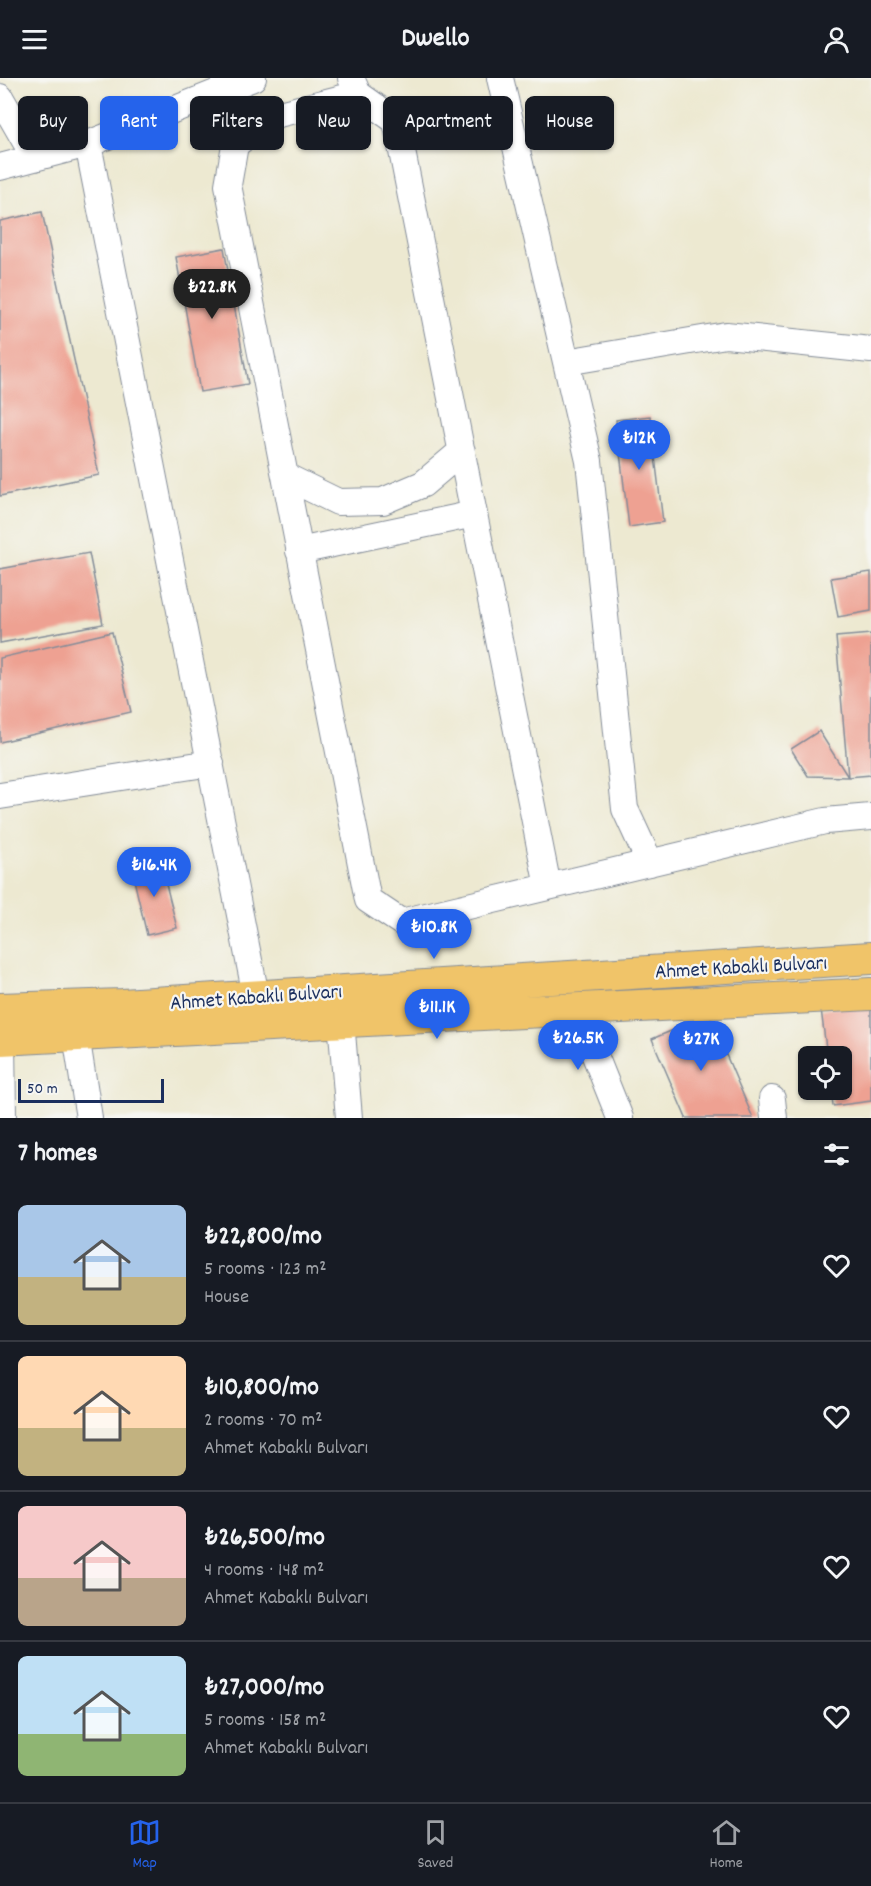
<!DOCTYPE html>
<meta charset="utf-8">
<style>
body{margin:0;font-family:Dekko,sans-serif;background:#20242c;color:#f1f3f6;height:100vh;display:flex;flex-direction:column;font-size:22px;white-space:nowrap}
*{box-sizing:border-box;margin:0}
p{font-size:20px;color:#9ea1a6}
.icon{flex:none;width:33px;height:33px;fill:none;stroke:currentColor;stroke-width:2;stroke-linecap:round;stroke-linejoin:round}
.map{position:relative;height:1040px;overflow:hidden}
.panel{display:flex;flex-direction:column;background:#171b24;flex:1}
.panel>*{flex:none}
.hud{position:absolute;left:18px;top:18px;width:836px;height:54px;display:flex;gap:12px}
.fabs{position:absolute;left:798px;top:968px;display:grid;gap:12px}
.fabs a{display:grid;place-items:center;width:54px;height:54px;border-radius:9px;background:#171b24;box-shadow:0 2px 4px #0004;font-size:30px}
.scale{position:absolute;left:18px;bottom:15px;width:146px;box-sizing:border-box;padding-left:6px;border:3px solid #1b2f5e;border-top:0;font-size:16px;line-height:21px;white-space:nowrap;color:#1b2f5e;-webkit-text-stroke:4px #f6f6f2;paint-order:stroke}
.price{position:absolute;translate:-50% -51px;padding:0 14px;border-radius:21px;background:#2563eb;color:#fff;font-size:20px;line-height:39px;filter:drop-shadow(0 2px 3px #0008)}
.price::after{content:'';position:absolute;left:50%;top:36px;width:18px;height:14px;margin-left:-9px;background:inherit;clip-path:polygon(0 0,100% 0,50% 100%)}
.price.on{background:#222;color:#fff}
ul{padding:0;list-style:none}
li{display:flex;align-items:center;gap:18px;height:150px;padding:0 18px}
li+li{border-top:2px solid #363941}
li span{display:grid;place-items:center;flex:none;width:168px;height:120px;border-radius:9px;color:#555}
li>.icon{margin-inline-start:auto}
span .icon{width:72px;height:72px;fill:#fffc;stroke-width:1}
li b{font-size:26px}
h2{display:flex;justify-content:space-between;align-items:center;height:72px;padding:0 18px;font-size:26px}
.chip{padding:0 21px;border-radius:9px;background:#171b24;box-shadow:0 2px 4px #0004;font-size:21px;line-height:54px}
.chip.on{background:#2563eb;color:#fff}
header{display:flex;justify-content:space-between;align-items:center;height:78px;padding:0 18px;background:#171b24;font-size:27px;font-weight:800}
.tab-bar{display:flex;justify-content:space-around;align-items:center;height:84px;border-top:2px solid #363941;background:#171b24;font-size:16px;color:#9ea1a6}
.tab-bar a{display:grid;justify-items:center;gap:3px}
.tab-bar .on{color:#2563eb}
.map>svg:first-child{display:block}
</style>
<header><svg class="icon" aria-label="menu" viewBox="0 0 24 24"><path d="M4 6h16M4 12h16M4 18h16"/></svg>Dwello<svg class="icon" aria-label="person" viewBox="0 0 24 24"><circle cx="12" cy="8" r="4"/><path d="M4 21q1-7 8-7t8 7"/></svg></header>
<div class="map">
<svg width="871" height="1040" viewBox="0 0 871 1040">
<rect width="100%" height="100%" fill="#f6f6f2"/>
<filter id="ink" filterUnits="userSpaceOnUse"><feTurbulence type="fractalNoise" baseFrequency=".0167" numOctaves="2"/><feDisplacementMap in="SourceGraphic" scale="12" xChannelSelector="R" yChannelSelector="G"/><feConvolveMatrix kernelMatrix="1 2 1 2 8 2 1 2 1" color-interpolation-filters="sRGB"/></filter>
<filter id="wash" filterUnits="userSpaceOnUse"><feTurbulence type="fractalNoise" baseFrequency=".008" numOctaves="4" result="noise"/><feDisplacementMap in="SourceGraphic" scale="24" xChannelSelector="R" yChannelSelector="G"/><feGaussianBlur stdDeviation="1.35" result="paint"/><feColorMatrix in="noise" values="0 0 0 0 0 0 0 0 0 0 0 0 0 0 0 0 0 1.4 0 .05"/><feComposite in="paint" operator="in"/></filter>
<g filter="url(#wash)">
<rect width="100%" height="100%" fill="#ede9d1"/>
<g id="blocks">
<!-- building -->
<path fill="#eea192" d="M 42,134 L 99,397 L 0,418 L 0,143 Z
M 224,170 L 248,306 L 200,314 L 176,179 Z
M 650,338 L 663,444 L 629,449 L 616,342 Z
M 89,475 L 103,546 L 0,565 L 0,491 Z
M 871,494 L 871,533 L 838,539 L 831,500 Z
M 112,554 L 131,634 L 0,664 L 0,580 Z
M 871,556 L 871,697 L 848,699 L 836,559 Z
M 819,653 L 848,699 L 808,698 L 791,671 Z
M 160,782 L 177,850 L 147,857 L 131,789 Z
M 871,927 L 871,1023 L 833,1028 L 831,1011 L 842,1011 L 842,978 L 827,978 L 821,931 Z
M 709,937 L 753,1040 L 686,1040 L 652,961 Z"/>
</g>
</g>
<g filter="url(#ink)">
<use href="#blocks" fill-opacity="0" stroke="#848c98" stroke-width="1.5"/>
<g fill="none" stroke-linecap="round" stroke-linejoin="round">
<!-- minor casing -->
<g stroke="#848c98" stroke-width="28">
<path id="minor" d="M 351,0 L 358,16 L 396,43 L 548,809
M 500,0 L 589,383 L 625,731 L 650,785
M 358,16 L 271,38 L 235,67 L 228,107 L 368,822 L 401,844 L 825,743 L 871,739
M 0,19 L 35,80
M 88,66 L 256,918
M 0,89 L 88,66 L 253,0
M 566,284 L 726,257 L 871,272
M 285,398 L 338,424 L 383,423 L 423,406 L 462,373
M 299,473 L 474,436
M 0,718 L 211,685
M 576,930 L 620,1040
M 341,942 L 349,1040
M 76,957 L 89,1040
M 2,961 L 3,1040
M 772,1021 L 774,1040"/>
</g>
<!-- major casing -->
<g stroke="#848c98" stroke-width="34">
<path id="major" d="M 0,931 L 122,927 L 871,880
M 0,961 L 871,916"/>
</g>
<!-- minor -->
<use href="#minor" stroke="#fff" stroke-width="26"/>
<!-- major -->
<use href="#major" stroke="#f0c469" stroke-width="32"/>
</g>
</g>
<g text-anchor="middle" stroke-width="4.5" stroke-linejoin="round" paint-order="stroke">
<!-- street labels -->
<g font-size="21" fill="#1b2f5e" stroke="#f6f6f2">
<text transform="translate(741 888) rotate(-3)" y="7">Ahmet Kabaklı Bulvarı</text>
<text transform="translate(256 918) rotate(-4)" y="7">Ahmet Kabaklı Bulvarı</text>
</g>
</g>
</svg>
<div class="fabs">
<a><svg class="icon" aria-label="locate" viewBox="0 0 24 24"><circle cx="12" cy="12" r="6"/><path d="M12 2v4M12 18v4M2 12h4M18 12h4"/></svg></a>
</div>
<div class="scale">50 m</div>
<b class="price on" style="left:212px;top:242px">₺22.8K</b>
<b class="price" style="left:639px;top:393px">₺12K</b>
<b class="price" style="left:154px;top:820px">₺16.4K</b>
<b class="price" style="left:434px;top:882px">₺10.8K</b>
<b class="price" style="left:437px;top:962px">₺11.1K</b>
<b class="price" style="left:578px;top:993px">₺26.5K</b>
<b class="price" style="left:701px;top:994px">₺27K</b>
<div class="hud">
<a class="chip">Buy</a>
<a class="chip on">Rent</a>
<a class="chip">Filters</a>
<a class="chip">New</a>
<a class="chip">Apartment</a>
<a class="chip">House</a>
</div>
</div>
<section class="panel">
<h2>7 homes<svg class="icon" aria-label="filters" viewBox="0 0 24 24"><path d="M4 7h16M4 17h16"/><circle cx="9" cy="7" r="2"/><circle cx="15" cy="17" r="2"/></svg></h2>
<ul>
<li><span style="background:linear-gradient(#a9c7e8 60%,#c2b280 0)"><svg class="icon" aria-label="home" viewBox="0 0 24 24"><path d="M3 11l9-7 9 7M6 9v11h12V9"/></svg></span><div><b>₺22,800/mo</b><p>5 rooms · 123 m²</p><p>House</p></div><svg class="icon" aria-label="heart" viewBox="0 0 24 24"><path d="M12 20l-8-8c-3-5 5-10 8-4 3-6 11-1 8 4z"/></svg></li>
<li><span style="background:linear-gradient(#ffd9b3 60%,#c2b280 0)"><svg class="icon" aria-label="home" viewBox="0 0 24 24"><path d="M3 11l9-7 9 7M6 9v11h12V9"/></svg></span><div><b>₺10,800/mo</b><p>2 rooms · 70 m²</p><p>Ahmet Kabaklı Bulvarı</p></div><svg class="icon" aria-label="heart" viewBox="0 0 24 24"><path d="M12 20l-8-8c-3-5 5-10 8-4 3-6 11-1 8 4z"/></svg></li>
<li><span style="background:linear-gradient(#f6c9c9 60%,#b9a48a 0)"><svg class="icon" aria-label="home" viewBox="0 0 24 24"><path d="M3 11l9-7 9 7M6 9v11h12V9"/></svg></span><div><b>₺26,500/mo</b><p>4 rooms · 148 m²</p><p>Ahmet Kabaklı Bulvarı</p></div><svg class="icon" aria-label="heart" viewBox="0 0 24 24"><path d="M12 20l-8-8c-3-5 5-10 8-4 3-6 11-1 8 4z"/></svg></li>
<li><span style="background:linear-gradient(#bfe0f5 65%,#8fb573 0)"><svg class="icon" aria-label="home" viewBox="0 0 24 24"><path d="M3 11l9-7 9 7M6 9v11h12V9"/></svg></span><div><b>₺27,000/mo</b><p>5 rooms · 158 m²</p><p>Ahmet Kabaklı Bulvarı</p></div><svg class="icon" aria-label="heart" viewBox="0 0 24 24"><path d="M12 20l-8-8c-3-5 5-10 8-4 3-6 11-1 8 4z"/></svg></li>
</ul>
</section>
<nav class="tab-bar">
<a class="on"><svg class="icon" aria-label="map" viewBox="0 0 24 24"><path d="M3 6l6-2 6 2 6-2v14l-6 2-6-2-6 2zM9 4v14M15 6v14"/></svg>Map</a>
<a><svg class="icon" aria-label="saved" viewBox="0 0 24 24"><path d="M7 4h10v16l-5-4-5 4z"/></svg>Saved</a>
<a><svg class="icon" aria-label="home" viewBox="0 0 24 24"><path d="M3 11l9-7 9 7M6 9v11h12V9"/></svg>Home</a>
</nav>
